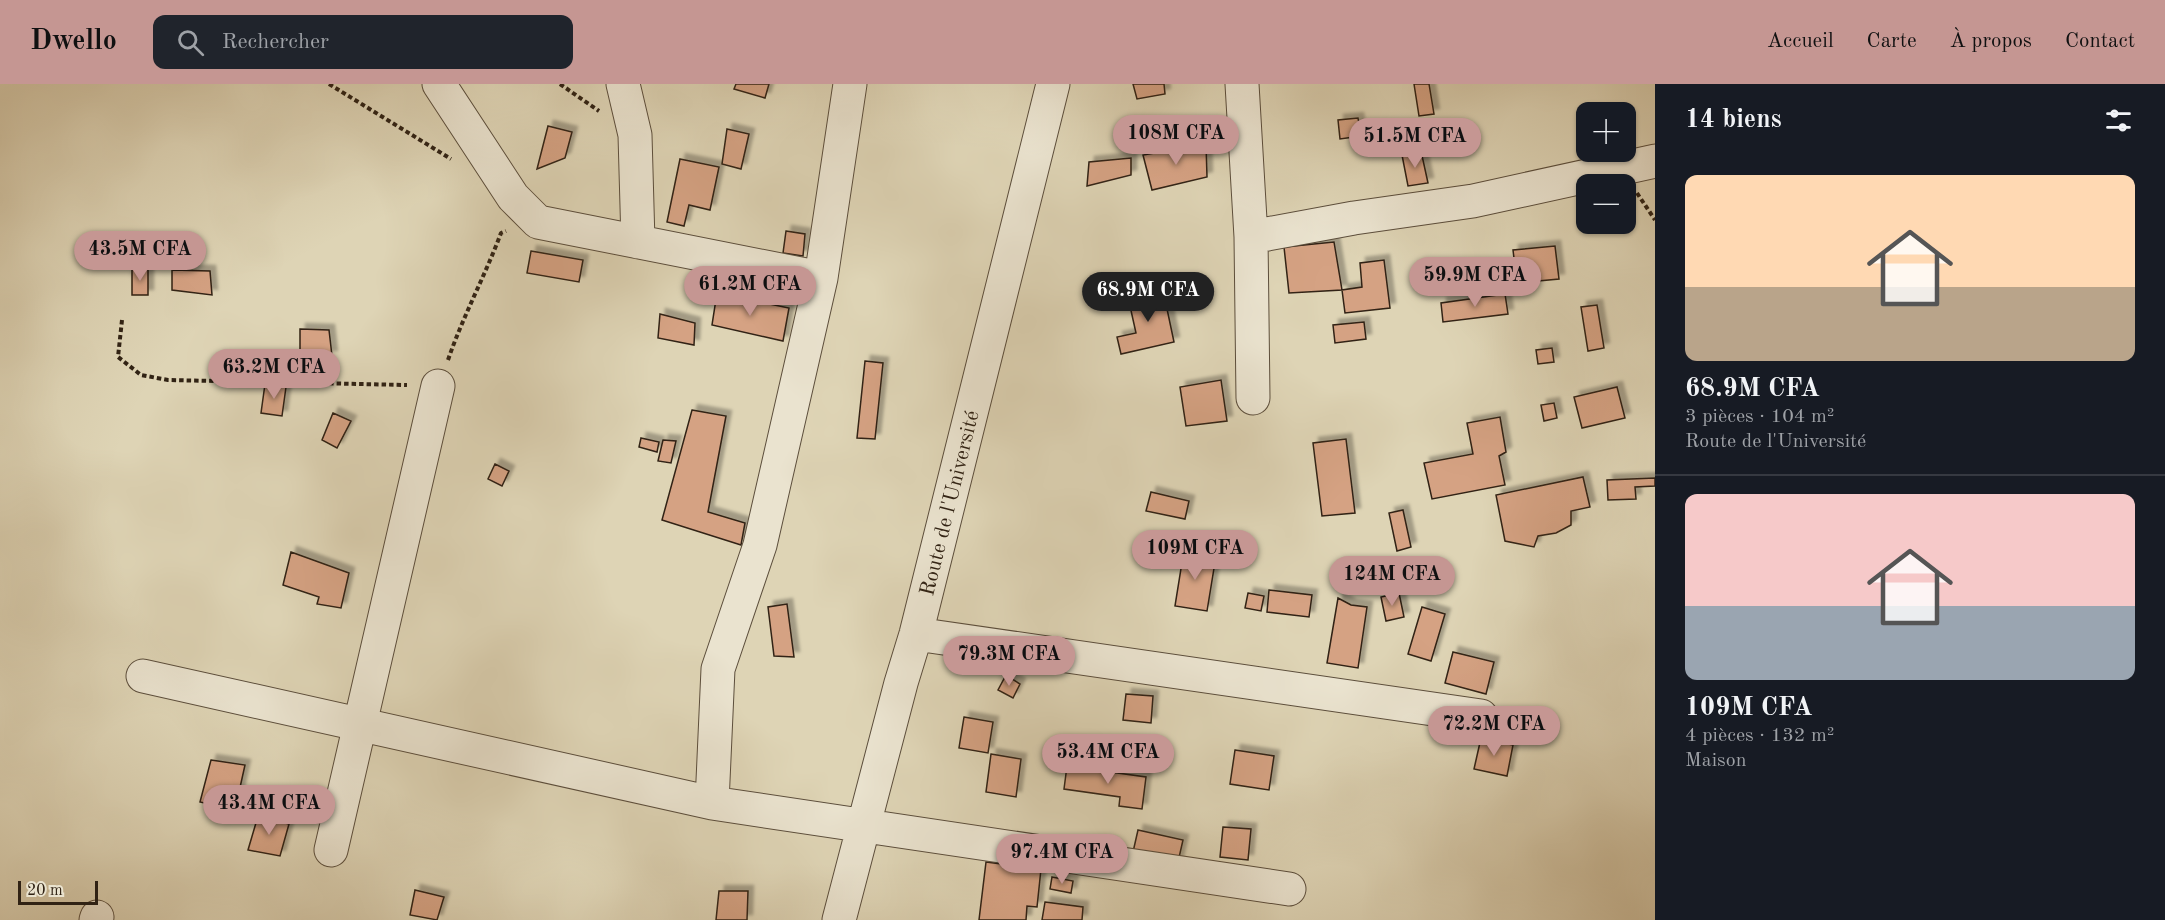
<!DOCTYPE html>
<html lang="fr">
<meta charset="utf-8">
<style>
body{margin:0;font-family:"Old Standard TT",serif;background:#20242c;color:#f1f3f6;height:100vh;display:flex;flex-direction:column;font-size:22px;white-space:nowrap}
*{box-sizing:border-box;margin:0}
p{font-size:20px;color:#9ea1a6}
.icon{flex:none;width:33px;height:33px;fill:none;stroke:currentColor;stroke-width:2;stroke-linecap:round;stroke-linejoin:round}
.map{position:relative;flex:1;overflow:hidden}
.side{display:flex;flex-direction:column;background:#171b24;width:510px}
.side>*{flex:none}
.tools{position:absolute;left:1576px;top:18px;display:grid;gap:12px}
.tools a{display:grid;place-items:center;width:60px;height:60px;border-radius:12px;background:#171b24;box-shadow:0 2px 4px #0004;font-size:30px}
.scale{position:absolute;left:18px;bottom:15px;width:80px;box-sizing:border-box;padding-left:6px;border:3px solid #302214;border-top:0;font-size:16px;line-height:21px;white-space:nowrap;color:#302214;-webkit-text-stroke:4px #eae3cf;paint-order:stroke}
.price{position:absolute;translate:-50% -51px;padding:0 14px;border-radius:21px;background:#c59692;color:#111;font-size:20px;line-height:39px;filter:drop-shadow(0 2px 3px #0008)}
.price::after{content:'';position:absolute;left:50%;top:36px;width:18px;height:14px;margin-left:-9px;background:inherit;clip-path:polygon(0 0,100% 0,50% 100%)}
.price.active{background:#222;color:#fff}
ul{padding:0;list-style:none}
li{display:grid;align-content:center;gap:12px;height:318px;padding:0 30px}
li+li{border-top:2px solid #363941}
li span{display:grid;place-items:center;height:186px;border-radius:12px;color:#555}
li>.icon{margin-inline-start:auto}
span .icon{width:108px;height:108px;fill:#fffc;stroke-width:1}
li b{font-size:26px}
h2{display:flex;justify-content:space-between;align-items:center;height:72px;padding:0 30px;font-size:26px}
header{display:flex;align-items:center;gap:36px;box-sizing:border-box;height:84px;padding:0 30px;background:#c59692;color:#111}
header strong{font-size:28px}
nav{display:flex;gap:33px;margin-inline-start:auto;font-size:21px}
.search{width:420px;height:54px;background:#20242c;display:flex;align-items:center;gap:15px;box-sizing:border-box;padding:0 21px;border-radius:12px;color:#9ea1a6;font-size:22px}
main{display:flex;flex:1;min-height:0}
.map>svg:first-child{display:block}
</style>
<header>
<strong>Dwello</strong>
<div class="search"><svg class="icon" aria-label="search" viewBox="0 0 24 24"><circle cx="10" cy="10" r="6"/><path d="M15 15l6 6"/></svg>Rechercher</div>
<nav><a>Accueil</a><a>Carte</a><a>À propos</a><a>Contact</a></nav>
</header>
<main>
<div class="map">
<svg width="1655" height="836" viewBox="0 0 1655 836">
<defs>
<filter id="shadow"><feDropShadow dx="5.5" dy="-5.5" stdDeviation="1.5" flood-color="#0004"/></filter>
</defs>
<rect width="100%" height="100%" fill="#ded4b5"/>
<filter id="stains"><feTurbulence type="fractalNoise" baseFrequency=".00333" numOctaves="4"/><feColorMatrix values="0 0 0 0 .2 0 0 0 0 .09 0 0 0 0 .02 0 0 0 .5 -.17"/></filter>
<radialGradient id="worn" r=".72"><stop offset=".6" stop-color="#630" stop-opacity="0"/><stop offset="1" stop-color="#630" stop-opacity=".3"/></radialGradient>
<!-- building -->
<path fill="#d5a283" stroke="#302214" stroke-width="1.5" filter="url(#shadow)" d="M 736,0 L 769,0 L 765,14 L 734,5 Z
M 1133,0 L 1164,0 L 1165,10 L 1137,15 Z
M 1414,0 L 1429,0 L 1434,30 L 1419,32 Z
M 1358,34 L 1361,52 L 1340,55 L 1338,36 Z
M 548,42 L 572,48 L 565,74 L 537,85 Z
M 727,45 L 749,50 L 741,85 L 722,80 Z
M 1206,60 L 1207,93 L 1152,106 L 1143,71 Z
M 1421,67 L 1428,99 L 1408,102 L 1402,71 Z
M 1131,74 L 1131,91 L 1087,102 L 1089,78 Z
M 680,75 L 719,83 L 710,126 L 689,121 L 684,142 L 667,138 Z
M 786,147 L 805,150 L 803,172 L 783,169 Z
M 1334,158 L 1342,206 L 1289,209 L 1284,163 Z
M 1555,162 L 1559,195 L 1517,199 L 1513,166 Z
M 531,167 L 583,176 L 579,198 L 527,189 Z
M 1384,176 L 1390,224 L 1345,229 L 1342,206 L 1362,203 L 1360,179 Z
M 132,184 L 148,185 L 148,211 L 132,211 Z
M 172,186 L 210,187 L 212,211 L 172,206 Z
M 1163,206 L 1174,258 L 1121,270 L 1117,253 L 1136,249 L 1128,213 Z
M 717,209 L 789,224 L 783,257 L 712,241 Z
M 1505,210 L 1508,230 L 1443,238 L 1441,219 Z
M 1597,221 L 1604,264 L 1588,267 L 1581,223 Z
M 660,230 L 695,239 L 694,261 L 658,254 Z
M 1364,238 L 1366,255 L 1335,259 L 1333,241 Z
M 300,245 L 329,246 L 332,272 L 300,272 Z
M 1552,264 L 1554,278 L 1538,280 L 1536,266 Z
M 865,277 L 883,279 L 875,355 L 857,354 Z
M 1221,296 L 1227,337 L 1186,342 L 1180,303 Z
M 265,300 L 286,303 L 282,332 L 261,329 Z
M 1617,303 L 1625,334 L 1582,344 L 1574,313 Z
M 1554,319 L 1557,334 L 1544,337 L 1541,321 Z
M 692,326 L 726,332 L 708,428 L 745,439 L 741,461 L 662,436 Z
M 333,329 L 351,337 L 337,364 L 322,356 Z
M 1500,333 L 1506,368 L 1499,372 L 1505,401 L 1432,415 L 1424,379 L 1473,370 L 1467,339 Z
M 641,354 L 659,358 L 657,368 L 639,363 Z
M 1346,355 L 1355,429 L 1322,432 L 1313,359 Z
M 663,356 L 676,357 L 671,379 L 658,377 Z
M 495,380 L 509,387 L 502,402 L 488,395 Z
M 1583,393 L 1590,423 L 1571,427 L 1571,441 L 1556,449 L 1538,452 L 1534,463 L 1505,457 L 1496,411 Z
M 1655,394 L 1655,402 L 1635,403 L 1636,415 L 1608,416 L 1607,396 Z
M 1151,408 L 1189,417 L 1185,435 L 1146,427 Z
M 1403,426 L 1411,463 L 1397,467 L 1389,429 Z
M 1184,466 L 1216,472 L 1207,527 L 1175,522 Z
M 291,468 L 349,489 L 341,524 L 317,520 L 319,513 L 283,501 Z
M 1269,506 L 1312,511 L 1309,533 L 1267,528 Z
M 1248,509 L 1264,512 L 1261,527 L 1245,524 Z
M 1399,509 L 1404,533 L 1386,537 L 1381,513 Z
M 1338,514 L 1351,521 L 1367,523 L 1358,584 L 1327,579 Z
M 787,520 L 794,573 L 774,572 L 768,523 Z
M 1422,523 L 1445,530 L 1431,577 L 1408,570 Z
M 1453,568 L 1494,578 L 1486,610 L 1445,599 Z
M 1006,591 L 1020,600 L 1013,614 L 998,606 Z
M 1126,610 L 1153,612 L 1151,639 L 1123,636 Z
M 964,633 L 993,638 L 988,669 L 959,664 Z
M 1481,654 L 1513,661 L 1507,692 L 1474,685 Z
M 1235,666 L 1274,672 L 1269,706 L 1230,700 Z
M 991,670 L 1021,675 L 1016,713 L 986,708 Z
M 211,676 L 245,681 L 235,726 L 200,718 Z
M 1067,682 L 1146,693 L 1142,725 L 1119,722 L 1120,713 L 1064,705 Z
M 258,732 L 289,740 L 280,772 L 248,766 Z
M 1223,743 L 1251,745 L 1248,776 L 1220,773 Z
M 1138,746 L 1183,756 L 1178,778 L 1133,768 Z
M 986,778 L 1041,785 L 1037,823 L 1027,822 L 1026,836 L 979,836 Z
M 1052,793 L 1073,797 L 1071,809 L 1050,805 Z
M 415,806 L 444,813 L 437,836 L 410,831 Z
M 719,807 L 748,807 L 747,836 L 716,836 Z
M 1045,818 L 1083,823 L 1082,836 L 1042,836 Z"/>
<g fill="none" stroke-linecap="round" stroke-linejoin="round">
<!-- minor casing -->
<g stroke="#5c4e3c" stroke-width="35">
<path id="minor" d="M 439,0 L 513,113 L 538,138 L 821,194
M 623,0 L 635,51 L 638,158
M 1242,0 L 1251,153 L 1253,314
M 1251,153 L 1354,134 L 1473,117 L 1655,77
M 916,550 L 1481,632
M 143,592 L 712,719 L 1289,805
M 712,719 L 718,585 L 760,461 L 821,194 L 850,0
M 331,766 L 438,302
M 96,836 L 97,833
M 839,836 L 901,599 L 916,550 L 1053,0"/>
</g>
<!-- path -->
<path stroke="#302214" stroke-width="4" stroke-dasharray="4.5 3" stroke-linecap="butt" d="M 329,0 L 451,75
M 560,0 L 599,27
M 1637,109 L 1655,136
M 122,236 L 118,273 L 141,291 L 168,296 L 407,301
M 448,276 C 463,232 485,192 501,149 L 506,147"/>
<!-- minor -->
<use href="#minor" stroke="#eae3cf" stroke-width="33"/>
</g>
<g text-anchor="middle" stroke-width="6" stroke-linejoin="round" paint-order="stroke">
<!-- street labels -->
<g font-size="21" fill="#302214" stroke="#eae3cf">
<text transform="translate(949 419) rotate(-76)" y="7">Route de l'Université</text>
</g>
</g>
<rect width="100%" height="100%" filter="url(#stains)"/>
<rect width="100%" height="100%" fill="url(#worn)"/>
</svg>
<div class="tools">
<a>+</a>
<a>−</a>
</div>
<div class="scale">20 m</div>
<b class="price" style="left:1176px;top:82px">108M CFA</b>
<b class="price" style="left:1415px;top:85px">51.5M CFA</b>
<b class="price" style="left:140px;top:198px">43.5M CFA</b>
<b class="price" style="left:1475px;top:224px">59.9M CFA</b>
<b class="price" style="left:750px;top:233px">61.2M CFA</b>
<b class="price active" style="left:1148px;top:239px">68.9M CFA</b>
<b class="price" style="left:274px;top:316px">63.2M CFA</b>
<b class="price" style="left:1195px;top:497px">109M CFA</b>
<b class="price" style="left:1392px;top:523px">124M CFA</b>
<b class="price" style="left:1009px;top:603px">79.3M CFA</b>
<b class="price" style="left:1494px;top:673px">72.2M CFA</b>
<b class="price" style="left:1108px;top:701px">53.4M CFA</b>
<b class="price" style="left:269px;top:752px">43.4M CFA</b>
<b class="price" style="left:1062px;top:801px">97.4M CFA</b>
</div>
<section class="side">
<h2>14 biens<svg class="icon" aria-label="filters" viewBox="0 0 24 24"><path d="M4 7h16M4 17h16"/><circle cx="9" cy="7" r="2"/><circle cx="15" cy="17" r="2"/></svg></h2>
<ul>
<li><span style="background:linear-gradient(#ffd9b3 60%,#b9a48a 0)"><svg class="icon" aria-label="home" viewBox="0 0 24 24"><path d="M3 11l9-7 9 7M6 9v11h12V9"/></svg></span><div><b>68.9M CFA</b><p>3 pièces · 104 m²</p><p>Route de l'Université</p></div></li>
<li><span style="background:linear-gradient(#f6c9c9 60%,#9aa5b1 0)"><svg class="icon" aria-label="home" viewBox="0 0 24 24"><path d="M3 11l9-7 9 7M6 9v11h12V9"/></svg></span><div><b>109M CFA</b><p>4 pièces · 132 m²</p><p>Maison</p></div></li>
</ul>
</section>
</main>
